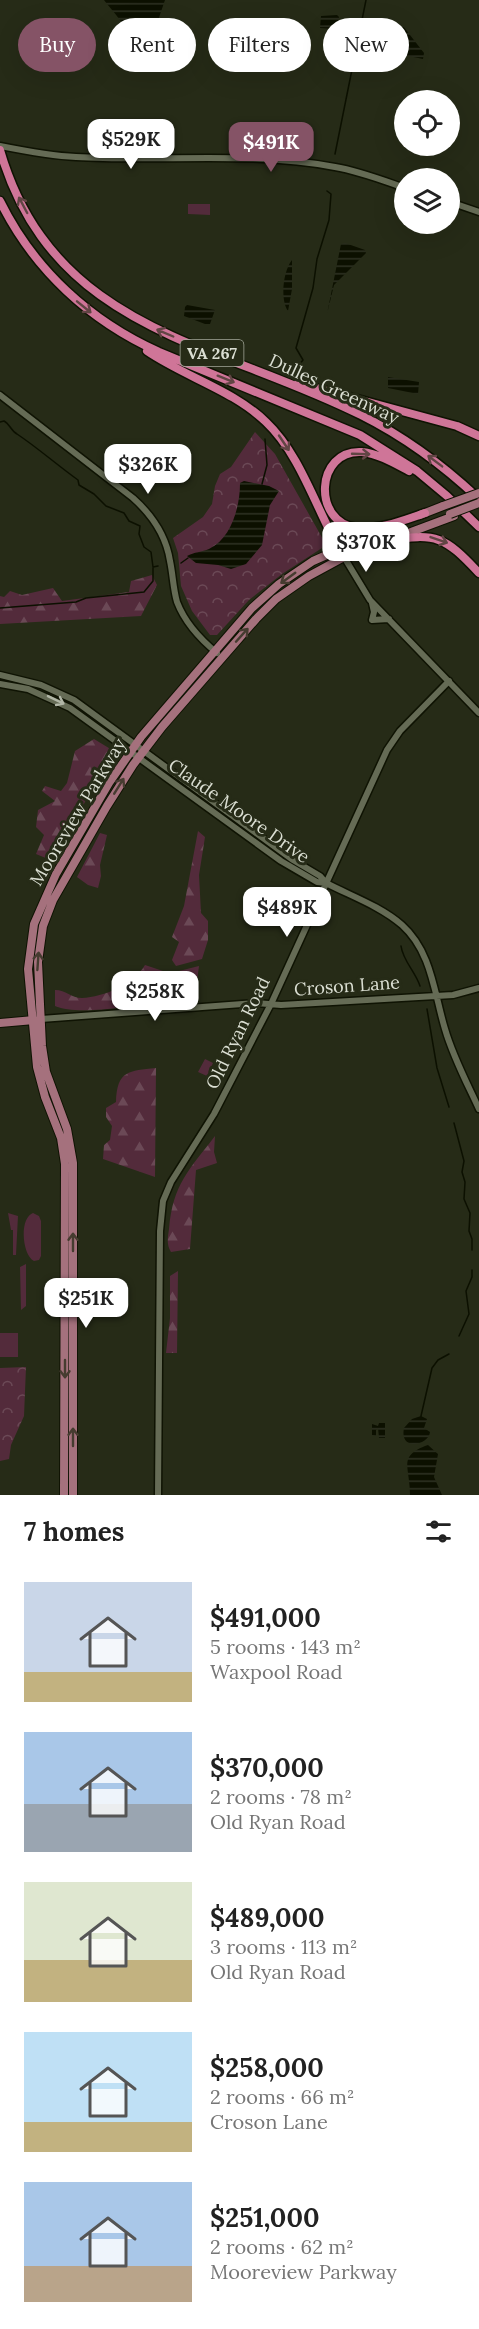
<!DOCTYPE html>
<meta charset="utf-8">
<style>
body{margin:0;font-family:Lora,serif;background:#f2f2f2;color:#222;height:100vh;display:flex;flex-direction:column;font-size:22px;white-space:nowrap}
*{box-sizing:border-box;margin:0}
p{font-size:20px;color:#767676}
.icon{flex:none;width:33px;height:33px;fill:none;stroke:currentColor;stroke-width:2;stroke-linecap:round;stroke-linejoin:round}
.map{position:relative;height:1495px;overflow:hidden}
.sheet{display:flex;flex-direction:column;background:#fff;flex:1}
.sheet>*{flex:none}
.banner{position:absolute;left:18px;top:18px;width:444px;height:54px;display:flex;gap:12px}
.controls{position:absolute;left:394px;top:90px;display:grid;gap:12px}
.controls a{display:grid;place-items:center;width:66px;height:66px;border-radius:50%;background:#fff;box-shadow:0 6px 24px #0002;font-size:30px}
.price{position:absolute;translate:-50% -51px;padding:0 14px;border-radius:12px;background:#fff;color:#222;font-size:20px;line-height:39px;filter:drop-shadow(0 2px 3px #0008)}
.price::after{content:'';position:absolute;left:50%;top:36px;width:18px;height:14px;margin-left:-9px;background:inherit;clip-path:polygon(0 0,100% 0,50% 100%)}
.price.active{background:#855366;color:#fff}
ul{padding:0;list-style:none}
li{display:flex;align-items:center;gap:18px;height:150px;padding:0 24px}
li span{display:grid;place-items:center;flex:none;width:168px;height:120px;border-radius:0px;color:#555}
li>.icon{margin-inline-start:auto}
span .icon{width:72px;height:72px;fill:#fffc;stroke-width:1}
li b{font-size:26px}
h2{display:flex;justify-content:space-between;align-items:center;height:72px;padding:0 24px;font-size:26px}
.tag{padding:0 21px;border-radius:27px;background:#fff;box-shadow:0 6px 24px #0002;font-size:21px;line-height:54px}
.tag.active{background:#855366;color:#fff}
.map>svg:first-child{display:block}
</style>
<div class="map">
<svg width="479" height="1495" viewBox="0 0 479 1495">
<defs>
<pattern id="forest-firs" width="22" height="20" patternUnits="userSpaceOnUse" patternTransform="scale(1.5)"><rect width="22" height="20" fill="#532b3b"/><path d="M5 1l3.5 6h-7zM16 11l3.5 6h-7z" fill="#6b4956"/></pattern>
<pattern id="park-crowns" width="20" height="18" patternUnits="userSpaceOnUse" patternTransform="scale(1.5)"><rect width="20" height="18" fill="#532b3b"/><path d="M2 6a3 3 0 1 1 6 0M12 15a3 3 0 1 1 6 0" fill="none" stroke="#6b4956"/></pattern>
<pattern id="water-rules" width="6" height="5" patternUnits="userSpaceOnUse" patternTransform="scale(1.5)"><rect width="6" height="5" fill="#0c1000"/><path d="M0 2.5h6" fill="none" stroke="#2f3224"/></pattern>
</defs>
<rect width="100%" height="100%" fill="#262b17"/>
<!-- green -->
<path fill="#532b3b" d="M 188,204 L 210,204 L 210,215 L 188,214 Z
M 205,1059 L 213,1063 L 207,1076 L 198,1072 Z
M 8,1213 L 18,1216 L 16,1255 L 13,1255 L 13,1230 L 11,1230 Z
M 33,1213 L 39,1216 L 41,1221 L 41,1256 L 39,1260 L 34,1261 C 22,1255 19,1218 33,1213 Z
M 26,1264 L 26,1306 L 21,1310 L 20,1267 Z
M 0,1333 L 18,1333 L 18,1357 L 0,1357 Z"/>
<!-- forest -->
<path fill="url(#forest-firs)" d="M 152,575 L 157,585 L 141,616 L 0,624 L 0,596 L 4,597 L 10,591 L 22,595 L 53,588 L 62,601 L 129,592 L 131,581 Z
M 94,739 L 117,753 L 92,789 L 53,861 L 36,854 L 44,835 L 36,827 L 38,810 L 55,801 L 42,791 L 45,786 L 61,791 L 67,783 L 75,751 Z
M 198,831 L 205,837 L 199,875 L 201,913 L 208,921 L 208,940 L 202,959 L 176,966 L 172,960 L 179,942 L 172,937 L 184,906 Z
M 100,833 L 107,835 L 100,865 L 101,876 L 98,888 L 88,885 L 77,877 Z
M 145,965 L 166,972 L 156,1002 C 130,1006 78,1016 55,1006 L 55,990 C 66,990 71,998 82,998 C 104,997 134,984 145,965 Z
M 199,966 L 194,1002 L 179,1003 L 169,997 L 179,971 Z
M 156,1068 L 155,1177 L 103,1159 L 104,1145 L 110,1140 L 112,1126 L 106,1117 L 106,1108 L 116,1102 C 117,1070 129,1071 156,1068 Z
M 215,1136 L 214,1152 L 217,1163 L 196,1170 L 190,1249 L 171,1252 C 166,1244 168,1237 169,1229 C 173,1184 189,1170 215,1136 Z
M 178,1271 L 177,1353 L 166,1353 L 170,1318 L 170,1276 Z"/>
<!-- park -->
<path fill="url(#park-crowns)" d="M 255,432 L 275,454 L 324,541 L 322,548 L 282,574 L 249,600 L 217,635 L 210,635 L 192,611 L 181,586 L 178,553 L 173,538 L 203,517 L 212,504 L 215,486 L 220,474 L 231,467 Z
M 26,1367 L 24,1416 L 11,1445 L 9,1459 L 0,1461 L 0,1368 Z"/>
<!-- water -->
<path fill="url(#water-rules)" d="M 104,0 L 165,0 L 151,41 L 139,55 L 136,52 C 132,31 117,17 104,0 Z
M 337,15 L 339,17 L 337,29 L 320,28 L 321,16 Z
M 403,26 L 424,53 L 423,59 L 399,54 L 395,49 Z
M 345,243 L 365,250 L 366,253 L 334,285 L 327,314 L 341,244 Z
M 292,260 L 292,289 L 288,311 C 280,300 283,271 292,260 Z
M 187,305 L 215,310 L 210,324 L 205,324 L 184,316 L 185,307 Z
M 388,377 L 419,382 L 418,394 L 388,388 Z
M 244,481 L 269,486 L 279,491 L 270,505 L 262,545 L 246,564 L 231,569 L 218,565 L 196,563 L 187,556 C 194,552 202,552 209,549 C 232,538 240,506 240,483 Z
M 421,1416 L 427,1419 L 424,1428 L 430,1432 C 429,1445 399,1452 404,1428 L 412,1419 Z
M 379,1423 L 385,1423 L 385,1438 L 379,1438 L 378,1428 L 376,1430 L 376,1436 L 372,1435 L 372,1424 L 378,1426 Z
M 428,1445 L 438,1454 L 434,1477 L 442,1495 L 410,1495 C 410,1466 397,1456 428,1445 Z"/>
<g fill="none" stroke-linecap="round" stroke-linejoin="round">
<!-- stream -->
<path stroke="#0c1000" stroke-width="1.5" d="M 335,154 L 366,0
M 289,370 L 291,365 L 299,365 L 303,360 L 296,348 L 313,288 L 317,259 L 329,220 L 331,194 L 327,191
M 0,422 L 4,421 C 10,424 11,431 17,434 C 38,448 57,465 78,480 L 79,485 L 94,494 L 106,506 L 124,513 L 129,521 L 140,526 L 139,534 L 144,547 L 151,552 L 153,567 L 158,566
M 262,484 L 267,465 L 265,439
M 181,563 L 188,558
M 0,608 L 76,602 L 86,598 L 144,592 L 153,581 L 153,568
M 401,946 C 403,961 415,971 420,986
M 427,1009 L 437,1068 L 449,1107
M 454,1123 L 464,1161 L 462,1172 L 465,1182 L 464,1199 L 470,1213 L 469,1231 L 472,1239 L 472,1250
M 459,1336 L 469,1314 L 466,1291 L 472,1277 L 472,1270
M 421,1416 L 432,1368 L 438,1360 L 449,1354"/>
<!-- minor casing -->
<g stroke="#0f1303" stroke-width="9">
<path id="minor" d="M 0,146 C 25,151 50,156 76,157 C 162,162 250,151 335,167 C 359,171 382,180 405,188
M 450,202 L 479,212
M 0,395 L 133,498 C 152,515 166,535 170,561 C 173,575 173,588 177,602 C 185,623 200,639 217,653
M 344,557 L 370,600 L 479,713
M 372,603 L 374,612 L 372,620 L 389,619
M 0,675 L 41,685 L 74,700 L 293,860 L 320,876 L 326,883 C 351,896 380,906 402,925 C 432,952 434,993 445,1029 C 453,1057 467,1083 479,1109
M 0,684 L 28,689 L 70,708 L 281,861 L 317,882 L 326,883
M 41,1019 L 256,1003 L 281,1005 L 453,995 L 479,988
M 158,1495 L 160,1231 L 163,1201 L 171,1182 L 214,1114 L 271,1004 L 387,750 L 400,731 L 449,681"/>
</g>
<!-- major casing -->
<g stroke="#0f1303" stroke-width="10">
<path id="major" d="M 420,515 L 443,506
M 0,1023 L 34,1020
M 64,1495 L 65,1164 L 61,1138 L 45,1097 L 37,1067 L 28,969 L 34,924 L 56,874 L 109,783 L 141,737 L 252,608 L 279,584 L 313,561 L 390,527
M 73,1495 L 73,1163 L 67,1129 L 46,1072 L 42,1046 L 38,962 L 43,926 L 53,900 L 107,806 L 133,765 L 162,727 L 256,619 L 276,599 L 309,576 L 344,557 L 454,516"/>
</g>
<!-- highway casing -->
<g stroke="#0f1303" stroke-width="11">
<path id="highway" d="M 0,150 C 53,332 216,342 361,415 C 405,437 444,466 479,499
M 0,201 C 34,270 90,321 159,352 L 360,435 L 417,471 L 447,496 L 479,527
M 147,351 C 185,377 233,390 266,422 C 300,454 316,508 339,549
M 298,383 L 457,426 L 479,436
M 409,471 C 394,463 379,454 362,452 C 315,449 312,523 357,528 C 380,530 404,520 425,513
M 387,541 C 437,532 445,537 479,573"/>
</g>
<!-- minor -->
<use href="#minor" stroke="#656b55" stroke-width="6"/>
<!-- major -->
<use href="#major" stroke="#a5717d" stroke-width="8"/>
<!-- highway -->
<use href="#highway" stroke="#cf7598" stroke-width="8"/>
<!-- major-bridge casing -->
<g stroke="#0f1303" stroke-width="10" stroke-linecap="butt">
<path id="major-bridge" d="M 443,506 L 479,493
M 450,514 L 479,503"/>
</g>
<!-- major-bridge -->
<use href="#major-bridge" stroke="#a5717d" stroke-width="8"/>
</g>
<!-- one-way arrows -->
<defs><path id="oneway-shaft" d="M-6 0H5M1.5-3L5.5 0L1.5 3" fill="none" stroke-width="1.6" stroke-linecap="round" stroke-linejoin="round" transform="scale(1.5)"/></defs>
<g stroke="#614544">
<use href="#oneway-shaft" transform="translate(23 205) rotate(-118)"/>
<use href="#oneway-shaft" transform="translate(84 307) rotate(39)"/>
<use href="#oneway-shaft" transform="translate(165 333) rotate(-157)"/>
<use href="#oneway-shaft" transform="translate(226 379) rotate(22)"/>
<use href="#oneway-shaft" transform="translate(284 443) rotate(56)"/>
<use href="#oneway-shaft" transform="translate(361 454) rotate(2)"/>
<use href="#oneway-shaft" transform="translate(435 461) rotate(-143)"/>
<use href="#oneway-shaft" transform="translate(439 540) rotate(19)"/>
</g>
<g stroke="#463c30">
<use href="#oneway-shaft" transform="translate(288 578) rotate(144)"/>
<use href="#oneway-shaft" transform="translate(242 635) rotate(-48)"/>
<use href="#oneway-shaft" transform="translate(119 786) rotate(-58)"/>
<use href="#oneway-shaft" transform="translate(38 961) rotate(-86)"/>
<use href="#oneway-shaft" transform="translate(73 1242) rotate(-90)"/>
<use href="#oneway-shaft" transform="translate(65 1369) rotate(90)"/>
<use href="#oneway-shaft" transform="translate(73 1437) rotate(-90)"/>
</g>
<use stroke="#b1b6a6" href="#oneway-shaft" transform="translate(56 700) rotate(26)"/>
<g text-anchor="middle" stroke-width="6" stroke-linejoin="round" paint-order="stroke">
<!-- shield labels -->
<rect fill="#262b17" stroke="#a4a89a" stroke-width="1.5" x="180.5" y="340" width="63" height="26" rx="4.5"/>
<g font-size="16" font-weight="bold" fill="#daded2">
<text x="212" y="359">VA 267</text>
</g>
<!-- street labels -->
<g font-size="18" fill="#daded2" stroke="#262b17">
<text transform="translate(334 389) rotate(25)" y="6">Dulles Greenway</text>
<text transform="translate(239 811) rotate(35)" y="6">Claude Moore Drive</text>
<text transform="translate(78 812) rotate(-59)" y="6">Mooreview Parkway</text>
<text transform="translate(347 986) rotate(-4)" y="6">Croson Lane</text>
<text transform="translate(238 1033) rotate(-64)" y="6">Old Ryan Road</text>
</g>
</g>
</svg>
<div class="controls">
<a><svg class="icon" aria-label="locate" viewBox="0 0 24 24"><circle cx="12" cy="12" r="6"/><path d="M12 2v4M12 18v4M2 12h4M18 12h4"/></svg></a>
<a><svg class="icon" aria-label="layers" viewBox="0 0 24 24"><path d="M12 4l9 5-9 5-9-5zM3 14l9 5 9-5"/></svg></a>
</div>
<b class="price" style="left:131px;top:170px">$529K</b>
<b class="price active" style="left:271px;top:173px">$491K</b>
<b class="price" style="left:148px;top:495px">$326K</b>
<b class="price" style="left:366px;top:573px">$370K</b>
<b class="price" style="left:287px;top:938px">$489K</b>
<b class="price" style="left:155px;top:1022px">$258K</b>
<b class="price" style="left:86px;top:1329px">$251K</b>
<div class="banner">
<a class="tag active">Buy</a>
<a class="tag">Rent</a>
<a class="tag">Filters</a>
<a class="tag">New</a>
</div>
</div>
<section class="sheet">
<h2>7 homes<svg class="icon" aria-label="filters" viewBox="0 0 24 24"><path d="M4 7h16M4 17h16"/><circle cx="9" cy="7" r="2"/><circle cx="15" cy="17" r="2"/></svg></h2>
<ul>
<li><span style="background:linear-gradient(#c9d6e8 75%,#c2b280 0)"><svg class="icon" aria-label="home" viewBox="0 0 24 24"><path d="M3 11l9-7 9 7M6 9v11h12V9"/></svg></span><div><b>$491,000</b><p>5 rooms · 143 m²</p><p>Waxpool Road</p></div></li>
<li><span style="background:linear-gradient(#a9c7e8 60%,#9aa5b1 0)"><svg class="icon" aria-label="home" viewBox="0 0 24 24"><path d="M3 11l9-7 9 7M6 9v11h12V9"/></svg></span><div><b>$370,000</b><p>2 rooms · 78 m²</p><p>Old Ryan Road</p></div></li>
<li><span style="background:linear-gradient(#dfe7d0 65%,#c2b280 0)"><svg class="icon" aria-label="home" viewBox="0 0 24 24"><path d="M3 11l9-7 9 7M6 9v11h12V9"/></svg></span><div><b>$489,000</b><p>3 rooms · 113 m²</p><p>Old Ryan Road</p></div></li>
<li><span style="background:linear-gradient(#bfe0f5 75%,#c2b280 0)"><svg class="icon" aria-label="home" viewBox="0 0 24 24"><path d="M3 11l9-7 9 7M6 9v11h12V9"/></svg></span><div><b>$258,000</b><p>2 rooms · 66 m²</p><p>Croson Lane</p></div></li>
<li><span style="background:linear-gradient(#a9c7e8 70%,#b9a48a 0)"><svg class="icon" aria-label="home" viewBox="0 0 24 24"><path d="M3 11l9-7 9 7M6 9v11h12V9"/></svg></span><div><b>$251,000</b><p>2 rooms · 62 m²</p><p>Mooreview Parkway</p></div></li>
</ul>
</section>
